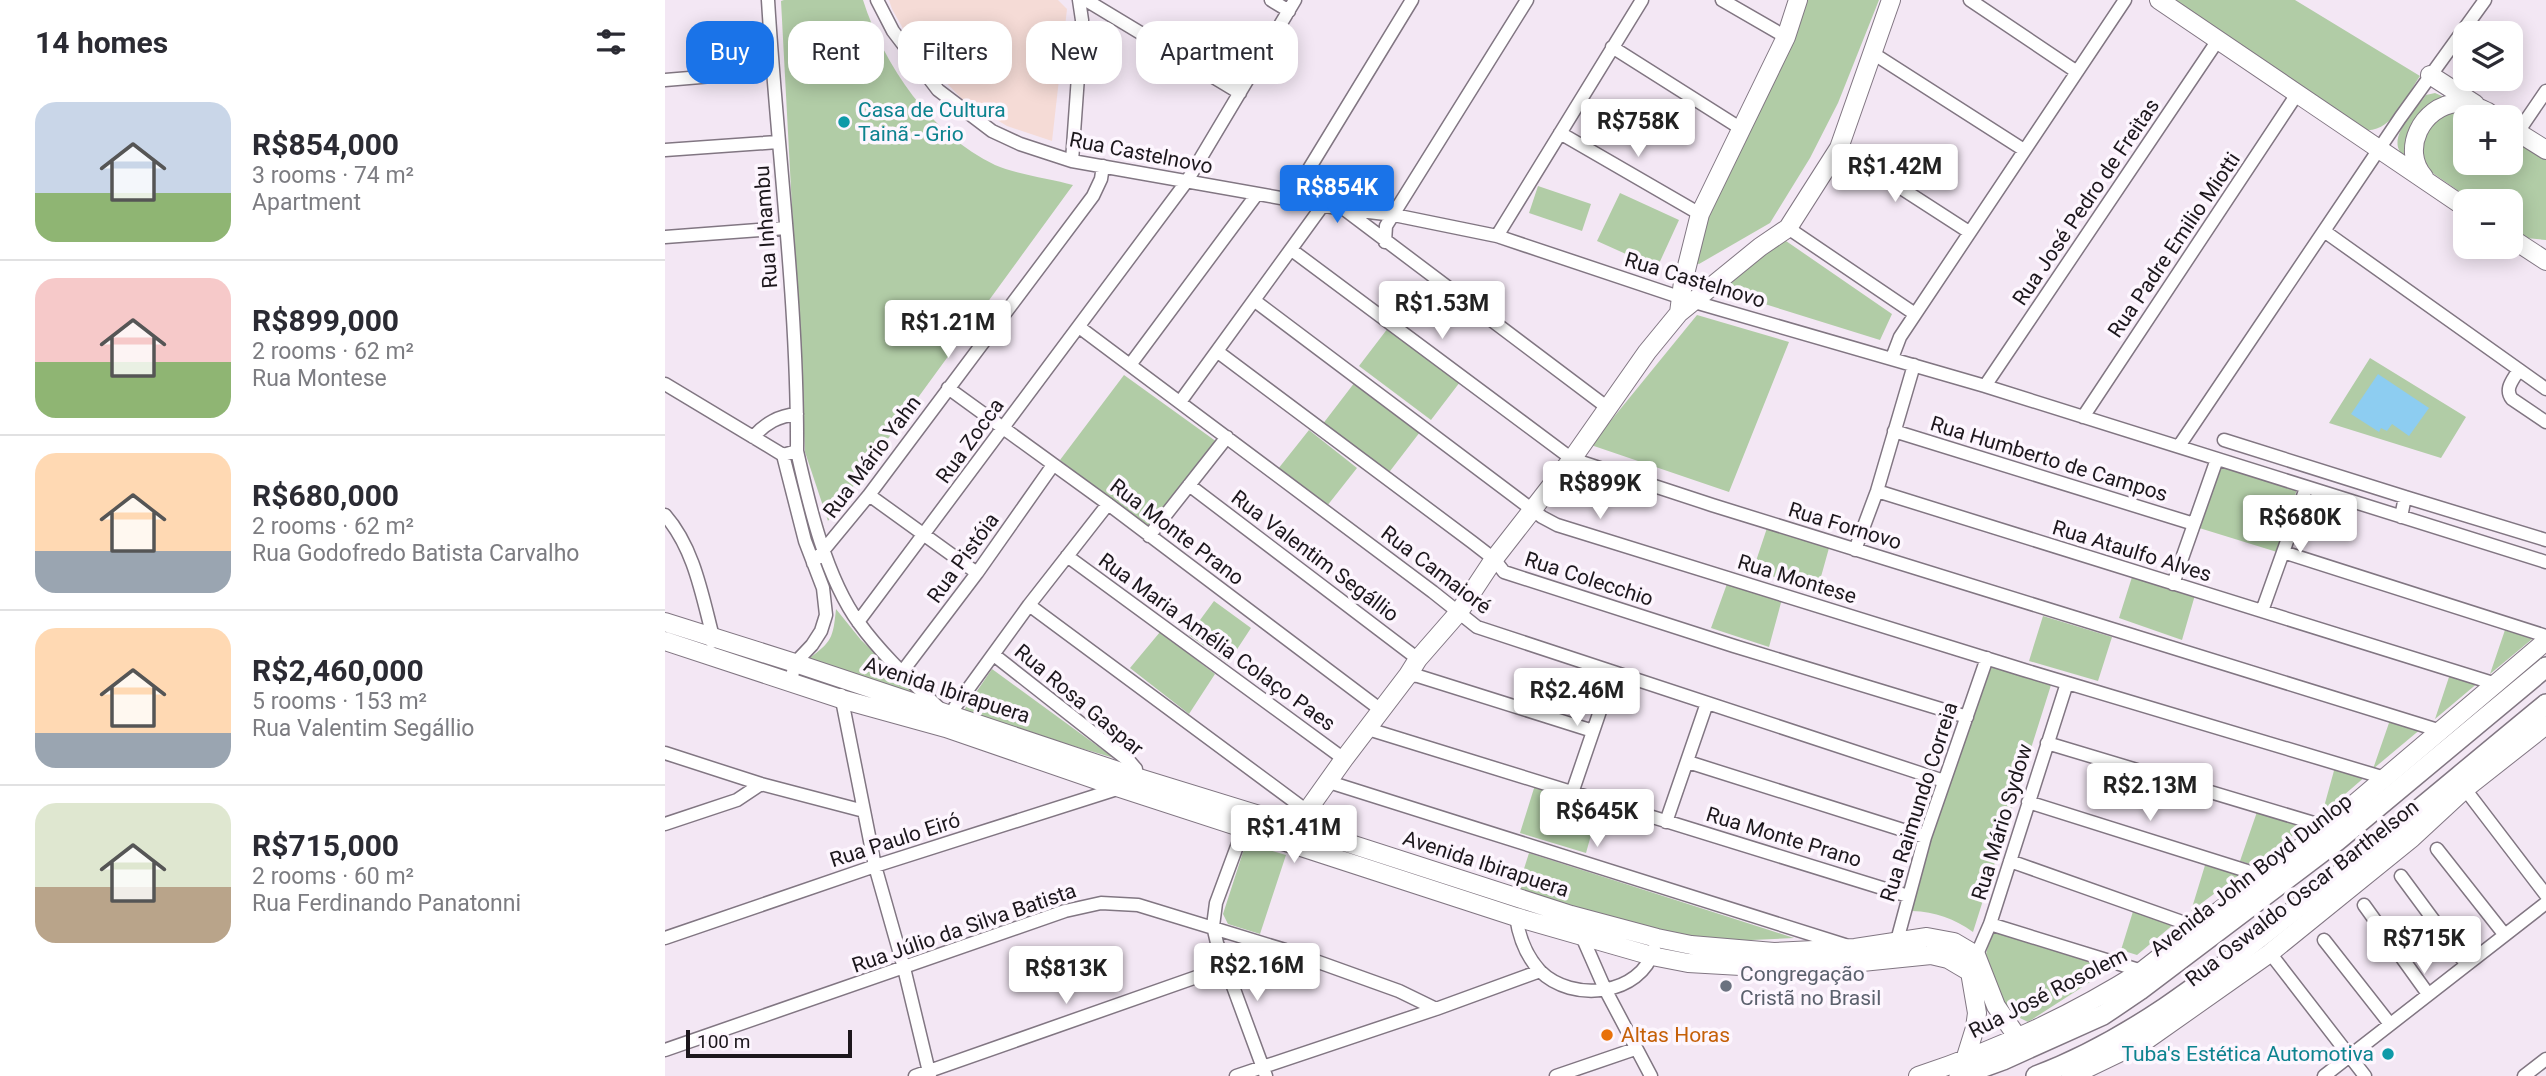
<!DOCTYPE html>
<meta charset="utf-8">
<style>
body{margin:0;font-family:Roboto,sans-serif;background:#f2f2f3;color:#2b2b33;height:100vh;display:flex;flex-direction:column;font-size:26px;white-space:nowrap}
*{box-sizing:border-box;margin:0}
p{font-size:23px;color:#7c7c81}
.icon{flex:none;width:38px;height:38px;fill:none;stroke:currentColor;stroke-width:2;stroke-linecap:round;stroke-linejoin:round}
.map{position:relative;flex:1;overflow:hidden}
.details{display:flex;flex-direction:column;background:#fff;width:665px}
.details>*{flex:none}
.banner{position:absolute;left:21px;top:21px;width:665px;height:63px;display:flex;gap:14px}
.fabs{position:absolute;left:1788px;top:21px;display:grid;gap:14px}
.fabs a{display:grid;place-items:center;width:70px;height:70px;border-radius:14px;background:#fff;box-shadow:0 4px 18px #0003;font-size:35px}
.scale{position:absolute;left:21px;bottom:18px;width:166px;box-sizing:border-box;padding-left:7px;border:4px solid #1c171c;border-top:0;font-size:19px;line-height:24px;white-space:nowrap;color:#1c171c;-webkit-text-stroke:5px #fdf6fe;paint-order:stroke}
.price{position:absolute;translate:-50% -60px;padding:0 16px;border-radius:7px;background:#fff;color:#222;font-size:23px;line-height:46px;filter:drop-shadow(0 2px 4px #0008)}
.price::after{content:'';position:absolute;left:50%;top:42px;width:21px;height:16px;margin-left:-10px;background:inherit;clip-path:polygon(0 0,100% 0,50% 100%)}
.price.selected{background:#1a73e8;color:#fff}
ul{padding:0;list-style:none}
li{display:flex;align-items:center;gap:21px;height:175px;padding:0 35px}
li+li{border-top:2px solid #e1e1e2}
li span{display:grid;place-items:center;flex:none;width:196px;height:140px;border-radius:21px;color:#555}
li>.icon{margin-inline-start:auto}
span .icon{width:84px;height:84px;fill:#fffc;stroke-width:1}
li b{font-size:30px}
h2{display:flex;justify-content:space-between;align-items:center;height:84px;padding:0 35px;font-size:30px}
.chip{padding:0 24px;border-radius:21px;background:#fff;box-shadow:0 4px 18px #0003;font-size:24px;line-height:63px}
.chip.selected{background:#1a73e8;color:#fff}
main{display:flex;flex:1;min-height:0}
.map>svg:first-child{display:block}
</style>
<main>
<section class="details">
<h2>14 homes<svg class="icon" aria-label="filters" viewBox="0 0 24 24"><path d="M4 7h16M4 17h16"/><circle cx="9" cy="7" r="2"/><circle cx="15" cy="17" r="2"/></svg></h2>
<ul>
<li><span style="background:linear-gradient(#c9d6e8 65%,#8fb573 0)"><svg class="icon" aria-label="home" viewBox="0 0 24 24"><path d="M3 11l9-7 9 7M6 9v11h12V9"/></svg></span><div><b>R$854,000</b><p>3 rooms · 74 m²</p><p>Apartment</p></div></li>
<li><span style="background:linear-gradient(#f6c9c9 60%,#8fb573 0)"><svg class="icon" aria-label="home" viewBox="0 0 24 24"><path d="M3 11l9-7 9 7M6 9v11h12V9"/></svg></span><div><b>R$899,000</b><p>2 rooms · 62 m²</p><p>Rua Montese</p></div></li>
<li><span style="background:linear-gradient(#ffd9b3 70%,#9aa5b1 0)"><svg class="icon" aria-label="home" viewBox="0 0 24 24"><path d="M3 11l9-7 9 7M6 9v11h12V9"/></svg></span><div><b>R$680,000</b><p>2 rooms · 62 m²</p><p>Rua Godofredo Batista Carvalho</p></div></li>
<li><span style="background:linear-gradient(#ffd9b3 75%,#9aa5b1 0)"><svg class="icon" aria-label="home" viewBox="0 0 24 24"><path d="M3 11l9-7 9 7M6 9v11h12V9"/></svg></span><div><b>R$2,460,000</b><p>5 rooms · 153 m²</p><p>Rua Valentim Segállio</p></div></li>
<li><span style="background:linear-gradient(#dfe7d0 60%,#b9a48a 0)"><svg class="icon" aria-label="home" viewBox="0 0 24 24"><path d="M3 11l9-7 9 7M6 9v11h12V9"/></svg></span><div><b>R$715,000</b><p>2 rooms · 60 m²</p><p>Rua Ferdinando Panatonni</p></div></li>
</ul>
</section>
<div class="map">
<svg width="1881" height="1076" viewBox="0 0 1881 1076">
<rect width="100%" height="100%" fill="#f3e7f4"/>
<!-- education -->
<path fill="#f5dbd6" d="M 224,0 L 393,0 L 402,9 L 387,141 L 342,126 L 296,98 L 250,50 L 227,9 Z"/>
<!-- green -->
<path fill="#b1cca6" d="M 119,0 L 198,0 C 219,66 266,134 330,165 C 350,174 386,179 408,185 L 163,521 L 140,452 L 116,1 Z
M 1141,0 L 1214,0 L 1173,103 L 1145,158 L 1105,223 L 1034,264 L 1027,262 L 1031,236 Z
M 1505,0 L 1630,0 L 1755,76 C 1742,95 1727,133 1700,130 Z
M 1770,93 L 1786,100 L 1768,109 L 1746,161 C 1742,158 1736,154 1734,150 C 1726,133 1752,108 1761,95 Z
M 1796,106 L 1816,117 L 1801,117 L 1801,163 L 1846,163 L 1846,136 L 1881,157 L 1881,240 L 1861,238 L 1846,228 L 1846,201 L 1808,201 L 1756,165 C 1750,124 1760,119 1796,106 Z
M 873,186 L 926,204 L 917,231 L 864,213 Z
M 955,193 L 1014,220 L 992,268 L 932,241 Z
M 1121,241 L 1227,314 L 1215,340 L 1045,287 L 1108,244 Z
M 1032,315 L 1124,342 L 1064,492 L 926,445 Z
M 723,328 L 795,382 L 766,420 L 694,366 Z
M 1705,358 L 1801,417 L 1776,458 L 1664,423 Z
M 459,375 L 552,442 L 483,530 L 395,460 Z
M 690,382 L 755,432 L 722,475 L 657,425 Z
M 644,430 L 692,468 L 662,506 L 613,469 Z
M 1551,464 L 1632,489 L 1612,552 L 1531,527 Z
M 1102,528 L 1164,548 L 1152,591 L 1088,570 Z
M 1467,577 L 1530,595 L 1517,640 L 1454,618 Z
M 1063,581 L 1117,599 L 1104,647 L 1046,628 Z
M 549,601 L 586,628 L 563,663 L 524,635 Z
M 171,609 L 196,640 L 256,697 L 143,659 C 167,642 168,638 171,609 Z
M 1378,616 L 1447,637 L 1433,681 L 1364,661 Z
M 1841,627 L 1872,635 L 1825,674 Z
M 495,632 L 550,674 L 524,714 L 465,668 Z
M 1321,664 L 1386,685 L 1308,932 C 1288,918 1271,912 1247,911 L 1261,848 Z
M 327,669 L 449,758 L 297,713 Z
M 1785,674 L 1814,682 L 1770,719 Z
M 1725,720 L 1757,728 L 1708,769 Z
M 1670,767 L 1701,776 L 1657,814 Z
M 870,785 L 934,806 L 921,853 L 855,833 Z
M 1593,809 L 1643,824 L 1588,865 L 1575,861 Z
M 583,844 L 621,855 L 595,934 L 563,924 L 558,914 L 579,849 Z
M 864,853 L 1129,938 L 1041,942 L 851,894 Z
M 1541,862 L 1577,873 L 1526,911 Z
M 1470,905 L 1515,919 L 1472,955 L 1456,950 Z
M 1327,930 L 1450,966 L 1363,1022 L 1339,1010 L 1319,962 Z"/>
<!-- water -->
<path fill="#8dcdf1" d="M 1713,374 L 1764,408 L 1744,436 L 1727,424 L 1722,431 L 1716,428 L 1714,432 L 1686,414 Z"/>
<g fill="none" stroke-linecap="round" stroke-linejoin="round">
<!-- street casing -->
<g stroke="#817682" stroke-width="15">
<path id="street" d="M 103,0 C 112,150 133,301 132,451 L 118,455
M 212,0 L 228,31 L 273,90 L 327,131 L 355,144 L 407,161 L 678,209 L 729,215 L 832,236 L 1026,301 L 1320,386 L 1881,562
M 421,0 L 575,93
M 606,0 L 624,11
M 1057,0 L 1121,37
M 1305,0 L 1412,72
M 947,47 L 1075,128
M 1209,54 L 1359,150
M 0,80 L 107,71
M 1853,132 L 1881,91
M 895,133 L 1035,214
M 1174,148 L 1304,232
M 0,150 L 113,142
M 407,161 L 417,20 L 414,0
M 625,200 L 747,0
M 679,209 L 943,408
M 1123,228 L 1250,314
M 1659,231 L 1881,389
M 832,236 L 977,0
M 0,237 L 121,228
M 720,242 L 721,226 L 862,0
M 628,251 L 907,459 L 1047,505 L 1776,731
M 590,301 L 877,517 L 892,525 L 1359,670 L 1720,778
M 414,327 L 768,592 L 812,627 L 1279,781
M 553,352 L 807,542 L 829,559 L 839,572 L 1069,646 L 1302,717
M 1227,358 L 1235,337 L 1460,0
M 465,365 L 592,194
M 1853,371 C 1848,380 1839,389 1847,399 L 1881,422
M 0,384 L 118,455 L 140,541 L 158,588 L 161,615 L 156,631 L 147,645 L 130,663 L 126,681
M 1320,386 L 1553,40
M 283,388 L 443,504 L 716,710
M 515,402 L 658,205
M 1418,417 L 1632,94
M 1229,431 L 1529,524
M 88,437 C 101,423 113,416 132,414
M 1559,440 L 1740,497
M 1514,446 L 1735,118 L 1820,0
M 132,451 C 144,505 161,578 194,623 C 217,655 247,682 275,709
M 524,485 L 753,659
M 1212,491 L 1831,684
M 204,495 L 312,573
M 0,515 C 29,548 37,595 48,637 L 47,642
M 1736,517 L 1740,497 L 1881,540
M 484,536 L 562,437
M 1190,550 L 1212,491 L 1249,365
M 1618,552 L 1881,636
M 402,556 L 679,759
M 148,563 L 204,495 L 428,196 L 436,179 L 438,166
M 1508,584 L 1552,459
M 364,605 L 642,811
M 1597,611 L 1641,488
M 193,622 L 522,181 L 630,0
M 237,672 L 312,573 L 388,465
M 743,675 L 753,676 L 928,731
M 176,695 L 210,866 L 239,968 L 265,1076
M 284,722 L 290,707 L 364,605 L 443,504
M 703,729 L 1243,896
M 1382,743 L 1662,827
M 0,753 L 96,784 L 199,811
M 1023,762 L 1260,837
M 664,782 L 1180,945
M 1800,789 L 1881,895
M 907,793 L 948,673
M 1363,802 L 1598,876
M 581,822 L 551,903 L 548,926 L 552,943 L 601,1076
M 1001,822 L 1042,703
M 0,824 L 72,800 L 96,784
M 1772,849 L 1839,934
M 1345,861 L 1534,928
M 1736,876 L 1801,964
M 1699,905 L 1763,994
M 851,917 C 854,937 861,956 875,971 C 907,1003 976,996 989,949
M 1325,924 L 1477,971
M 915,932 L 940,989 L 986,1076
M 0,938 L 210,866 L 455,788 L 471,777 L 471,769 L 465,762 L 329,655
M 1659,940 L 1725,1024
M 1230,948 L 1260,837 L 1322,658
M 1605,953 L 1700,1076
M 1309,961 L 1325,924 L 1402,683
M 0,1050 L 400,911 L 436,903 L 473,905 L 620,950 L 734,991 L 771,1009
M 250,1076 L 543,973 L 620,950
M 571,1076 L 771,1009 L 875,971
M 891,1076 L 970,1049
M 1659,1076 L 1881,903
M 1859,1076 L 1881,1059"/>
</g>
<!-- secondary casing -->
<g stroke="#817682" stroke-width="20">
<path id="secondary" d="M 1494,0 L 1801,208
M 1765,75 L 1810,104
M 1846,128 L 1881,150
M 1759,177 C 1735,150 1757,106 1792,103 C 1802,102 1814,108 1823,112
M 1846,238 L 1881,261
M 1014,313 L 1018,282 L 1035,214 L 1121,37 L 1133,0
M 0,622 L 130,663 L 471,777 L 633,827 L 906,915 L 992,938 L 1026,945 L 1109,952 L 1190,948 L 1262,937 L 1289,942 L 1311,955 L 1331,1006 L 1353,1038
M 0,641 L 176,699 L 281,728 L 455,788 L 851,917 L 987,956 L 1023,963 L 1128,969 L 1266,955 L 1283,959 L 1305,972 L 1312,1013 L 1310,1028 L 1300,1060
M 629,835 L 642,811 L 679,759 L 743,675 L 753,659 L 794,612 L 829,559 L 907,459 L 982,352 L 1014,313 L 1095,247 L 1123,228 L 1174,148 L 1226,0
M 1253,1076 C 1332,1050 1407,1015 1477,971 L 1662,827 L 1881,641
M 1406,1076 L 1483,1039 L 1605,953 L 1747,838 L 1800,789 L 1881,725"/>
</g>
<!-- primary casing -->
<g stroke="#817682" stroke-width="22">
<path id="primary" d="M 1294,1076 L 1338,1060 L 1438,1015 L 1475,990 L 1672,841 L 1881,667
M 1371,1076 C 1464,1041 1541,980 1617,920 C 1707,850 1793,776 1881,704"/>
</g>
<!-- street -->
<use href="#street" stroke="#fff" stroke-width="12"/>
<!-- secondary -->
<use href="#secondary" stroke="#fff" stroke-width="18"/>
<!-- primary -->
<use href="#primary" stroke="#fff" stroke-width="19"/>
</g>
<!-- markers -->
<g fill="#0f9aa8" stroke="#fdf6fe" stroke-width="2.5">
<circle cx="179" cy="122" r="7"/>
<circle cx="1723" cy="1054" r="7"/>
</g>
<circle fill="#6b7280" stroke="#fdf6fe" stroke-width="2.5" cx="1061" cy="986" r="7"/>
<circle fill="#e8710a" stroke="#fdf6fe" stroke-width="2.5" cx="942" cy="1035" r="7"/>
<g text-anchor="middle" stroke-width="7" stroke-linejoin="round" paint-order="stroke">
<!-- culture labels -->
<g font-size="21" fill="#0d838f" stroke="#fdf6fe" text-anchor="start">
<text x="193" y="117">Casa de Cultura<tspan x="193" dy="24">Tainã - Grio</tspan></text>
<text x="1709" y="1061" text-anchor="end">Tuba's Estética Automotiva</text>
</g>
<!-- street labels -->
<g font-size="21" fill="#1c171c" stroke="#fdf6fe">
<text transform="translate(476 153) rotate(11)" y="7">Rua Castelnovo</text>
<text transform="translate(1421 202) rotate(-56)" y="7">Rua José Pedro de Freitas</text>
<text transform="translate(101 227) rotate(-94)" y="7">Rua Inhambu</text>
<text transform="translate(1509 245) rotate(-56)" y="7">Rua Padre Emilio Miotti</text>
<text transform="translate(1030 280) rotate(17)" y="7">Rua Castelnovo</text>
<text transform="translate(305 441) rotate(-54)" y="7">Rua Zocca</text>
<text transform="translate(207 457) rotate(-53)" y="7">Rua Mário Yahn</text>
<text transform="translate(1384 459) rotate(17)" y="7">Rua Humberto de Campos</text>
<text transform="translate(1180 526) rotate(17)" y="7">Rua Fornovo</text>
<text transform="translate(512 532) rotate(37)" y="7">Rua Monte Prano</text>
<text transform="translate(1467 551) rotate(17)" y="7">Rua Ataulfo Alves</text>
<text transform="translate(650 556) rotate(37)" y="7">Rua Valentim Segállio</text>
<text transform="translate(298 558) rotate(-54)" y="7">Rua Pistóia</text>
<text transform="translate(771 570) rotate(37)" y="7">Rua Camaioré</text>
<text transform="translate(924 579) rotate(18)" y="7">Rua Colecchio</text>
<text transform="translate(1132 579) rotate(17)" y="7">Rua Montese</text>
<text transform="translate(552 642) rotate(36)" y="7">Rua Maria Amélia Colaço Paes</text>
<text transform="translate(282 690) rotate(18)" y="7">Avenida Ibirapuera</text>
<text transform="translate(414 700) rotate(40)" y="7">Rua Rosa Gaspar</text>
<text transform="translate(1254 802) rotate(-72)" y="7">Rua Raimundo Correia</text>
<text transform="translate(1337 822) rotate(-73)" y="7">Rua Mário Sydow</text>
<text transform="translate(1119 837) rotate(17)" y="7">Rua Monte Prano</text>
<text transform="translate(230 840) rotate(-18)" y="7">Rua Paulo Eiró</text>
<text transform="translate(821 864) rotate(18)" y="7">Avenida Ibirapuera</text>
<text transform="translate(1586 875) rotate(-38)" y="7">Avenida John Boyd Dunlop</text>
<text transform="translate(1637 893) rotate(-38)" y="7">Rua Oswaldo Oscar Barthelson</text>
<text transform="translate(299 928) rotate(-19)" y="7">Rua Júlio da Silva Batista</text>
<text transform="translate(1383 993) rotate(-27)" y="7">Rua José Rosolem</text>
</g>
<!-- worship labels -->
<g font-size="21" fill="#5b616d" stroke="#fdf6fe" text-anchor="start">
<text x="1075" y="981">Congregação<tspan x="1075" dy="24">Cristã no Brasil</tspan></text>
</g>
<!-- food labels -->
<g font-size="21" fill="#c56008" stroke="#fdf6fe" text-anchor="start">
<text x="956" y="1042">Altas Horas</text>
</g>
</g>
</svg>
<div class="fabs">
<a><svg class="icon" aria-label="layers" viewBox="0 0 24 24"><path d="M12 4l9 5-9 5-9-5zM3 14l9 5 9-5"/></svg></a>
<a>+</a>
<a>−</a>
</div>
<div class="scale">100 m</div>
<b class="price" style="left:973px;top:159px">R$758K</b>
<b class="price" style="left:1230px;top:204px">R$1.42M</b>
<b class="price selected" style="left:672px;top:225px">R$854K</b>
<b class="price" style="left:777px;top:341px">R$1.53M</b>
<b class="price" style="left:283px;top:360px">R$1.21M</b>
<b class="price" style="left:935px;top:521px">R$899K</b>
<b class="price" style="left:1635px;top:555px">R$680K</b>
<b class="price" style="left:912px;top:728px">R$2.46M</b>
<b class="price" style="left:1485px;top:823px">R$2.13M</b>
<b class="price" style="left:932px;top:849px">R$645K</b>
<b class="price" style="left:629px;top:865px">R$1.41M</b>
<b class="price" style="left:1759px;top:976px">R$715K</b>
<b class="price" style="left:592px;top:1003px">R$2.16M</b>
<b class="price" style="left:401px;top:1006px">R$813K</b>
<div class="banner">
<a class="chip selected">Buy</a>
<a class="chip">Rent</a>
<a class="chip">Filters</a>
<a class="chip">New</a>
<a class="chip">Apartment</a>
</div>
</div>
</main>
